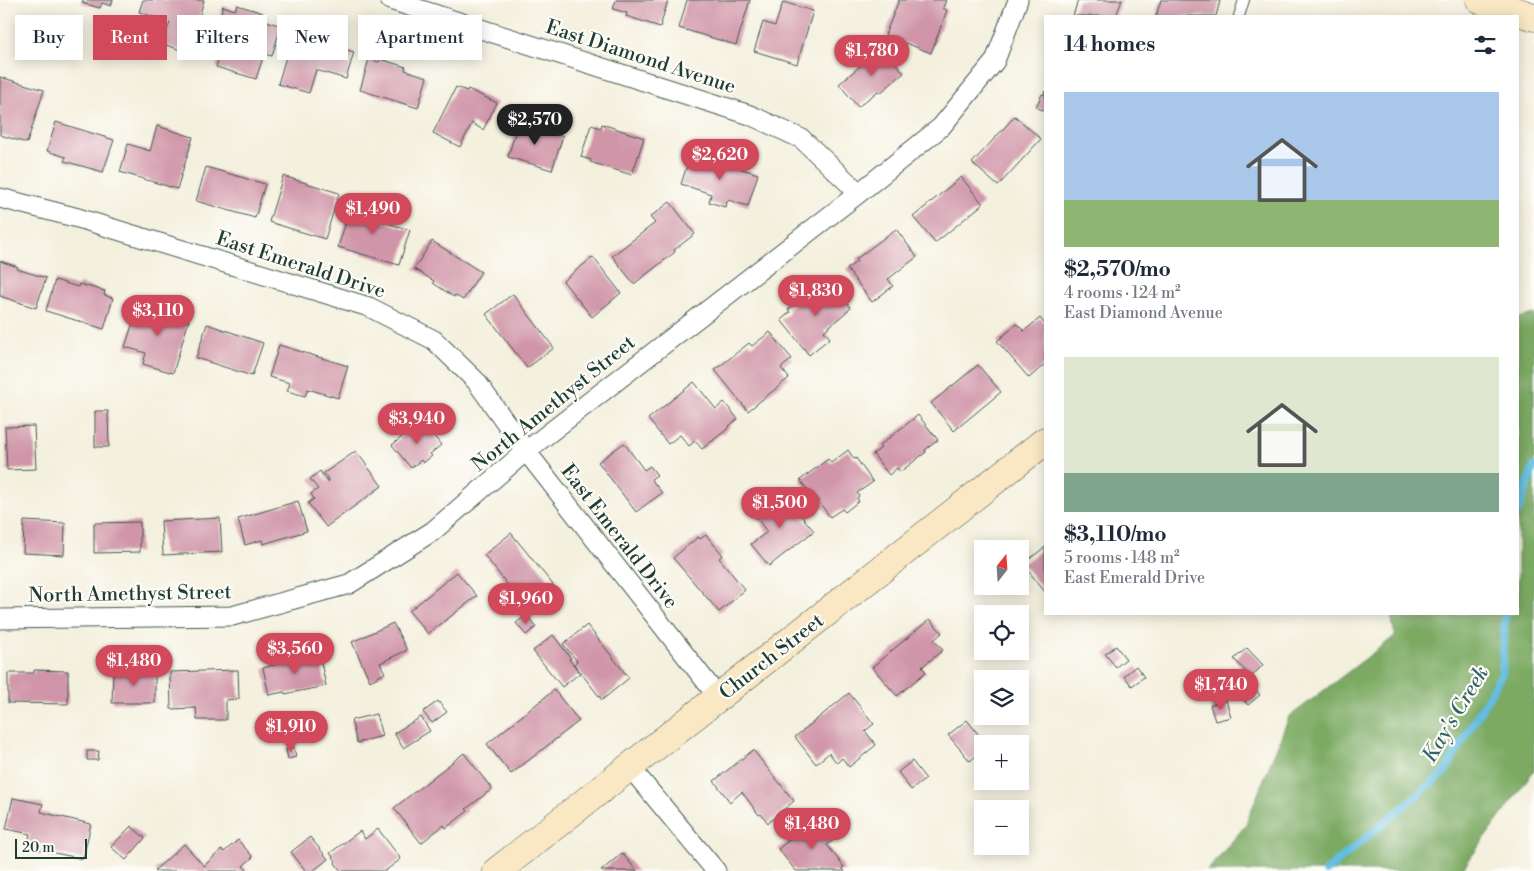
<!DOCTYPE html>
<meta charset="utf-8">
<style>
body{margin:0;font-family:"Libre Bodoni",serif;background:#f6f6f7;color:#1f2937;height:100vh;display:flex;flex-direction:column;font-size:19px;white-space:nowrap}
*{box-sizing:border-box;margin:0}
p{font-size:16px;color:#747a83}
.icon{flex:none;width:28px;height:28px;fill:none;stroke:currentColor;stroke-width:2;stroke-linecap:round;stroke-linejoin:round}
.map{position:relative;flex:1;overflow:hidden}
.panel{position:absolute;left:1044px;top:15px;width:475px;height:600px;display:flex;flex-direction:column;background:#fff;border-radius:0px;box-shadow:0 2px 12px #0003}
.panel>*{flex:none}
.hud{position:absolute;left:15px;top:15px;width:475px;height:45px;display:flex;gap:10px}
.needle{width:32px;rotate:17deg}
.buttons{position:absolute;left:974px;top:540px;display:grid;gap:10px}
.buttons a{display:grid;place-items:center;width:55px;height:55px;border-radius:0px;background:#fff;box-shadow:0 2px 12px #0003;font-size:25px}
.scale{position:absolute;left:15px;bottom:12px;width:72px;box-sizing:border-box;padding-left:5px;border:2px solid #1f3d34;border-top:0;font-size:14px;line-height:18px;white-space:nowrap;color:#1f3d34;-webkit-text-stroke:4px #fdfcf7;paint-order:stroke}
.price{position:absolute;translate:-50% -42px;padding:0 11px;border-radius:18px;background:#d1495b;color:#fff;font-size:16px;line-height:32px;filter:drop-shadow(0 1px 2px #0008)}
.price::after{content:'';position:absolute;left:50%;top:30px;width:15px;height:11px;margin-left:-8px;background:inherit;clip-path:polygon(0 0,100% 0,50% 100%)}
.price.selected{background:#222;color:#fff}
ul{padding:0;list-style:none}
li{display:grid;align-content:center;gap:10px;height:265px;padding:0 20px}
li span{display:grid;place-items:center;height:155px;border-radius:0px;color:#555}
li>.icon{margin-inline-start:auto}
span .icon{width:90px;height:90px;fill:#fffc;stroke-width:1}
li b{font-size:21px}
h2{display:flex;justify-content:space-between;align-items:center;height:60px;padding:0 20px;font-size:21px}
.chip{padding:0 18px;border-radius:0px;background:#fff;box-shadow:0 2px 12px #0003;font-size:18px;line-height:45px}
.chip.selected{background:#d1495b;color:#fff}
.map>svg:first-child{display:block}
</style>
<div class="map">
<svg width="1534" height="871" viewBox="0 0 1534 871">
<rect width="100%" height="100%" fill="#fdfcf7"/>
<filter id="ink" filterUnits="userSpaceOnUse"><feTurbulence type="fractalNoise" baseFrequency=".02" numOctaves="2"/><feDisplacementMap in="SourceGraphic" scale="10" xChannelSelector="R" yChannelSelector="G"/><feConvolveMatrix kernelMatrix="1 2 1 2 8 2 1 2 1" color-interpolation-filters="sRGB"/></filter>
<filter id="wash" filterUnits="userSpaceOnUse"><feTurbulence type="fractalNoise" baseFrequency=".0096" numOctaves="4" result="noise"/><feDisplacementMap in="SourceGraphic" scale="20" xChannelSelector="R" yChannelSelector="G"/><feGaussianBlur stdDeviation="1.12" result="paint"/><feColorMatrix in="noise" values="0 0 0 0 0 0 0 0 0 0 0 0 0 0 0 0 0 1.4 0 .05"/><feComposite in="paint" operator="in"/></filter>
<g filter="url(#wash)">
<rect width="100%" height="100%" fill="#f4f0de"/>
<!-- forest -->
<path fill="#7baa63" stroke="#4d744c" d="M 1534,314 L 1534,770 L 1461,871 L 1207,871 L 1245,826 L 1289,717 L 1395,636 L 1391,614 L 1518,614 L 1518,318 Z"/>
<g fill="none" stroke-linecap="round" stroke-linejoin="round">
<!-- stream -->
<path stroke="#62bde0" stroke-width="8" d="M 1518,511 L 1534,466
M 1326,871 L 1445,772 L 1502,673 L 1505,614"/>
</g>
<g id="blocks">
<!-- building -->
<path fill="#d095a9" d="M 83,0 L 113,0 L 111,6 L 102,3 L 100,8 L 82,3 Z
M 143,0 L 204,0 L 195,31 L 187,29 L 181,50 L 163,44 L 170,22 L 139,12 Z
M 616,0 L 668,0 L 660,27 L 626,16 L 627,13 L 613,9 Z
M 687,0 L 750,0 L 736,45 L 679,28 Z
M 899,0 L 946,0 L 943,8 L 947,10 L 931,53 L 885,35 Z
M 1078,0 L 1122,0 L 1116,16 L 1073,16 Z
M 1161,0 L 1216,0 L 1220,1 L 1216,16 L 1156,16 Z
M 783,2 L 813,11 L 797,64 L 754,51 L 763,22 L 775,26 Z
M 237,5 L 263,13 L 261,19 L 281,26 L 272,56 L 264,54 L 256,79 L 216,67 L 224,41 L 213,37 L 223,6 L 235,10 Z
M 293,33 L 354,52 L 346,79 L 316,70 L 309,93 L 278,84 Z
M 882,47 L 904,73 L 880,93 L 878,91 L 858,107 L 839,84 Z
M 369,59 L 379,62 L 380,59 L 406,67 L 405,70 L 427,77 L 418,108 L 360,90 Z
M 0,77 L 44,90 L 27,143 L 0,135 Z
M 456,87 L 467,91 L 468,89 L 497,103 L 483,130 L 472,123 L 460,147 L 433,133 Z
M 1045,91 L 1045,111 L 1036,107 L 1042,94 L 1043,95 Z
M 1015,116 L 1041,139 L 998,186 L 972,163 Z
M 56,122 L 114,140 L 103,172 L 64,161 L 66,157 L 47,151 Z
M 518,123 L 563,136 L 552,170 L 508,157 Z
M 602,124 L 644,138 L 632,175 L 590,162 L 591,160 L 581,157 L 591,125 L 601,128 Z
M 157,126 L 193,137 L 177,189 L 120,172 L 128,144 L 150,151 Z
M 691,153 L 758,174 L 748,206 L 728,200 L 725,207 L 709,202 L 711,194 L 681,184 Z
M 206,167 L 265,184 L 255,218 L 196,201 Z
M 283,176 L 339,193 L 325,239 L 269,222 Z
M 961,177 L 983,204 L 935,243 L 913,217 Z
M 353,200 L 380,208 L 377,220 L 410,230 L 399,265 L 338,247 Z
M 670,202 L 695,234 L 674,250 L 675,252 L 634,284 L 612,256 L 655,223 L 650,217 Z
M 896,229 L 917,257 L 888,279 L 893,286 L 872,302 L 847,269 L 857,261 L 856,259 Z
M 432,241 L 481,272 L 463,300 L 455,295 L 454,297 L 433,283 L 434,281 L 414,269 Z
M 593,257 L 621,293 L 592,317 L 563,281 Z
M 0,261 L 18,267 L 17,269 L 46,278 L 36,308 L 0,296 Z
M 55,280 L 78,287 L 79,284 L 105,291 L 104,295 L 113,298 L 104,329 L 46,311 Z
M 830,281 L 851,308 L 824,331 L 830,338 L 809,355 L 781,320 L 790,312 L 788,310 L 809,294 L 811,296 Z
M 513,294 L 554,348 L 527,368 L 486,314 Z
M 139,304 L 189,320 L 173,373 L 143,364 L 146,353 L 125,347 Z
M 1040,318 L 1045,324 L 1045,364 L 1029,378 L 997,341 L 1017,324 L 1024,331 Z
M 207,324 L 263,343 L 252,376 L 196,358 Z
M 770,332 L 792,359 L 781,368 L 789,378 L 748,411 L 715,370 L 749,343 L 752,346 Z
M 279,345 L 348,366 L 338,398 L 308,389 L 305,396 L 287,391 L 290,383 L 269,377 Z
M 978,365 L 1001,392 L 954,431 L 931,403 Z
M 694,382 L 716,409 L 724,402 L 738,419 L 729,426 L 730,427 L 702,449 L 695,441 L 689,446 L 680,435 L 668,444 L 648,419 Z
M 95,411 L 108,411 L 109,447 L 95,447 Z
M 918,415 L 938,440 L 925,450 L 926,452 L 900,472 L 897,468 L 889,475 L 873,454 L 881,448 L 879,446 Z
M 422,421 L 441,445 L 430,454 L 432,456 L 423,463 L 421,460 L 411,468 L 392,445 Z
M 34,426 L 36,469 L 7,470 L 5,427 Z
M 624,443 L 644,470 L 650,466 L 657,475 L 651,479 L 662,493 L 636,512 L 598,462 Z
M 848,450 L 854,459 L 856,458 L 873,482 L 857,493 L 859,496 L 857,498 L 859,501 L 845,512 L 842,509 L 830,517 L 816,498 L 815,500 L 800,480 L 828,459 L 831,463 Z
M 356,451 L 382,486 L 326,527 L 308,503 L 314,499 L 311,494 L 318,489 L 310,479 L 320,471 L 328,482 L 329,481 L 324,473 Z
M 781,492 L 814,531 L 769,566 L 751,544 L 767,532 L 754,514 Z
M 298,501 L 307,531 L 263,544 L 262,540 L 245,545 L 238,519 Z
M 220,518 L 222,552 L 163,555 L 161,521 Z
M 24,521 L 65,523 L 64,555 L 23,553 Z
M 140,522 L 140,552 L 94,553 L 94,523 Z
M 511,533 L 554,586 L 527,609 L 484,555 Z
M 706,535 L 723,555 L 719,558 L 745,590 L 719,612 L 673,558 L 698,537 L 700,539 Z
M 1045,547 L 1045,592 L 1023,564 Z
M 457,572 L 477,596 L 428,634 L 409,611 Z
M 527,615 L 536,627 L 526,635 L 516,623 Z
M 930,619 L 942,633 L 934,640 L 943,650 L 922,667 L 926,672 L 897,696 L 872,667 Z
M 393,623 L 407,650 L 380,663 L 385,673 L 370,681 L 352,642 Z
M 587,625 L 629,678 L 602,700 L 574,664 L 577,661 L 563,644 Z
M 553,635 L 571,658 L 569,659 L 580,673 L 562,687 L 533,651 Z
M 1116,646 L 1126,659 L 1116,667 L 1105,654 Z
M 1247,648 L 1263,665 L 1251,677 L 1234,659 Z
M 319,653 L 326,686 L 285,694 L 284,692 L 269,695 L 263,668 L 277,664 L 277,662 Z
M 1136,666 L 1144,677 L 1132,686 L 1124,676 Z
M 34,670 L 68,671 L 68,704 L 8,703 L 8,673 L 34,673 Z
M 238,670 L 239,699 L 226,700 L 226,720 L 197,720 L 196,708 L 171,709 L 170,672 Z
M 113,671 L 155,671 L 155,703 L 112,703 Z
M 1247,680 L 1260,695 L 1248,705 L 1235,690 Z
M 554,690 L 579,721 L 511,774 L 487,744 Z
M 849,693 L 874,724 L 865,731 L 876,745 L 849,767 L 842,758 L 837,763 L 829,753 L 816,764 L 795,737 Z
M 1226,700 L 1231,717 L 1215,721 L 1210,705 Z
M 438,701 L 447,712 L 432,723 L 423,712 Z
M 376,714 L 382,736 L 357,743 L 351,720 Z
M 421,717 L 430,731 L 403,748 L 394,733 Z
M 967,720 L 986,744 L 982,744 L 982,751 L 970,761 L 948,735 Z
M 294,747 L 296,757 L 288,759 L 286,749 Z
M 753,750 L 794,801 L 768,823 L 761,814 L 759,815 L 742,792 L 730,802 L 714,781 Z
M 87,751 L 99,751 L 98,760 L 87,760 Z
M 464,753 L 492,789 L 466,809 L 468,811 L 446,828 L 444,825 L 421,843 L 394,808 Z
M 912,761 L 926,779 L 911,790 L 898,772 Z
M 13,798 L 43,804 L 41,812 L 91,824 L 83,859 L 27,847 L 30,834 L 6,829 Z
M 818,817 L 835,839 L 827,845 L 844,867 L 842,868 L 845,871 L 796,871 L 778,849 Z
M 131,826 L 145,838 L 126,860 L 111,847 Z
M 378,829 L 401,859 L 385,871 L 341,871 L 335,863 L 336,861 L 330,853 L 360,831 L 365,839 Z
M 310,837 L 328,859 L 313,871 L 306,871 L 291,852 Z
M 238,840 L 253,857 L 243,866 L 248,871 L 156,871 L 155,870 L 184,844 L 204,866 L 222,849 L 224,852 Z
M 622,853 L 637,871 L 601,871 Z"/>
</g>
</g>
<g filter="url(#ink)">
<use href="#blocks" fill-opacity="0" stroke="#3f584e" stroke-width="1"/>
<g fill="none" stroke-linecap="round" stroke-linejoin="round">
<!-- lane casing -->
<g stroke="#3f584e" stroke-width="12">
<path id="lane" d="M 1239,16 L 1244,0"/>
</g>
<!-- street casing -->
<g stroke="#3f584e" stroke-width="21">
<path id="street" d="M 390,0 L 750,115 L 802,139 L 859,193
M 0,198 L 78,218 L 369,307 L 434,340 L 476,381 L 526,451 L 718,697
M 0,619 L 232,616 L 349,584 L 433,531 L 526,451 L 859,193 L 941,127 L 995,61 L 1018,0
M 629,766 L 716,871"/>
</g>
<!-- secondary casing -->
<g stroke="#3f584e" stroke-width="29">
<path id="secondary" d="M 1480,0 L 1534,17
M 497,871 L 1045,441"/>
</g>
<!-- lane -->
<use href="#lane" stroke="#fff" stroke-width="10"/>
<!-- street -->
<use href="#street" stroke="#fff" stroke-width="19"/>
<!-- secondary -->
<use href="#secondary" stroke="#fae7c3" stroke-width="28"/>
</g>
</g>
<g text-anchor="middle" stroke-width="4.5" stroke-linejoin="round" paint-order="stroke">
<!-- street labels -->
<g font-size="20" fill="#1f3d34" stroke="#fdfcf7">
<text transform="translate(641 56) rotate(18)" y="7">East Diamond Avenue</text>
<text transform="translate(301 264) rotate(18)" y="7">East Emerald Drive</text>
<text transform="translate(553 403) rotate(-39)" y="7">North Amethyst Street</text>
<text transform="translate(620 536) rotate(52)" y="7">East Emerald Drive</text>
<text transform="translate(130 593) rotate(-1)" y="7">North Amethyst Street</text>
<text transform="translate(771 656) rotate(-38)" y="7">Church Street</text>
</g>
<!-- water labels -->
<g font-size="21" font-style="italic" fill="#336368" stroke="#fdfcf7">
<text transform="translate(1455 714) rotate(-59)" y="7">Kay's Creek</text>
</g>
</g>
</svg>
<div class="buttons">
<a><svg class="needle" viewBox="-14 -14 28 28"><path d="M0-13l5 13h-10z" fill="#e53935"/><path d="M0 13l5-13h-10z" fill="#747a83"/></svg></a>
<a><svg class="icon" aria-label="locate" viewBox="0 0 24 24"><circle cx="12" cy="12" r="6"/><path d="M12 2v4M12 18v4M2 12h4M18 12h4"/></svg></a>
<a><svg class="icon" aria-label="layers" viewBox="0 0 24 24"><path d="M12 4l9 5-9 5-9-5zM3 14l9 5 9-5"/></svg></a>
<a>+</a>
<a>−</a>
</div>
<div class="scale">20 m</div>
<b class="price" style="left:872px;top:77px">$1,780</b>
<b class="price selected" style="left:535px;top:146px">$2,570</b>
<b class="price" style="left:720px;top:181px">$2,620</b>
<b class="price" style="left:373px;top:235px">$1,490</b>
<b class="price" style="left:816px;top:317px">$1,830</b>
<b class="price" style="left:158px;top:337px">$3,110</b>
<b class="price" style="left:417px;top:445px">$3,940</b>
<b class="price" style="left:780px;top:529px">$1,500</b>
<b class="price" style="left:526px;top:625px">$1,960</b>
<b class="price" style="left:295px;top:675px">$3,560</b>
<b class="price" style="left:134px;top:687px">$1,480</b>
<b class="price" style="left:1221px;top:711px">$1,740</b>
<b class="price" style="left:291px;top:753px">$1,910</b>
<b class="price" style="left:812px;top:850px">$1,480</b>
<div class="hud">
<a class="chip">Buy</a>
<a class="chip selected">Rent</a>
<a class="chip">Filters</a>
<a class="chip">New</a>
<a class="chip">Apartment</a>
</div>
<section class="panel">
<h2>14 homes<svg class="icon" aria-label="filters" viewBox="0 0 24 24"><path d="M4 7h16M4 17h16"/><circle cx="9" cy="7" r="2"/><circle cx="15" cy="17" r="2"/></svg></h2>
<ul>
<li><span style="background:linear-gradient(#a9c7e8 70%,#8fb573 0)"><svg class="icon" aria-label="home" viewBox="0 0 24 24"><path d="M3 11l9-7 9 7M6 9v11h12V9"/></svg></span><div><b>$2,570/mo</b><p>4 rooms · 124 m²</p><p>East Diamond Avenue</p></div></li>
<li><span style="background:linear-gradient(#dfe7d0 75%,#7fa58c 0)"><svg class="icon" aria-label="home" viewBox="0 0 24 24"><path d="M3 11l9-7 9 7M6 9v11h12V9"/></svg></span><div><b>$3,110/mo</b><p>5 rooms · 148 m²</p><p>East Emerald Drive</p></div></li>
</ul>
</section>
</div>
